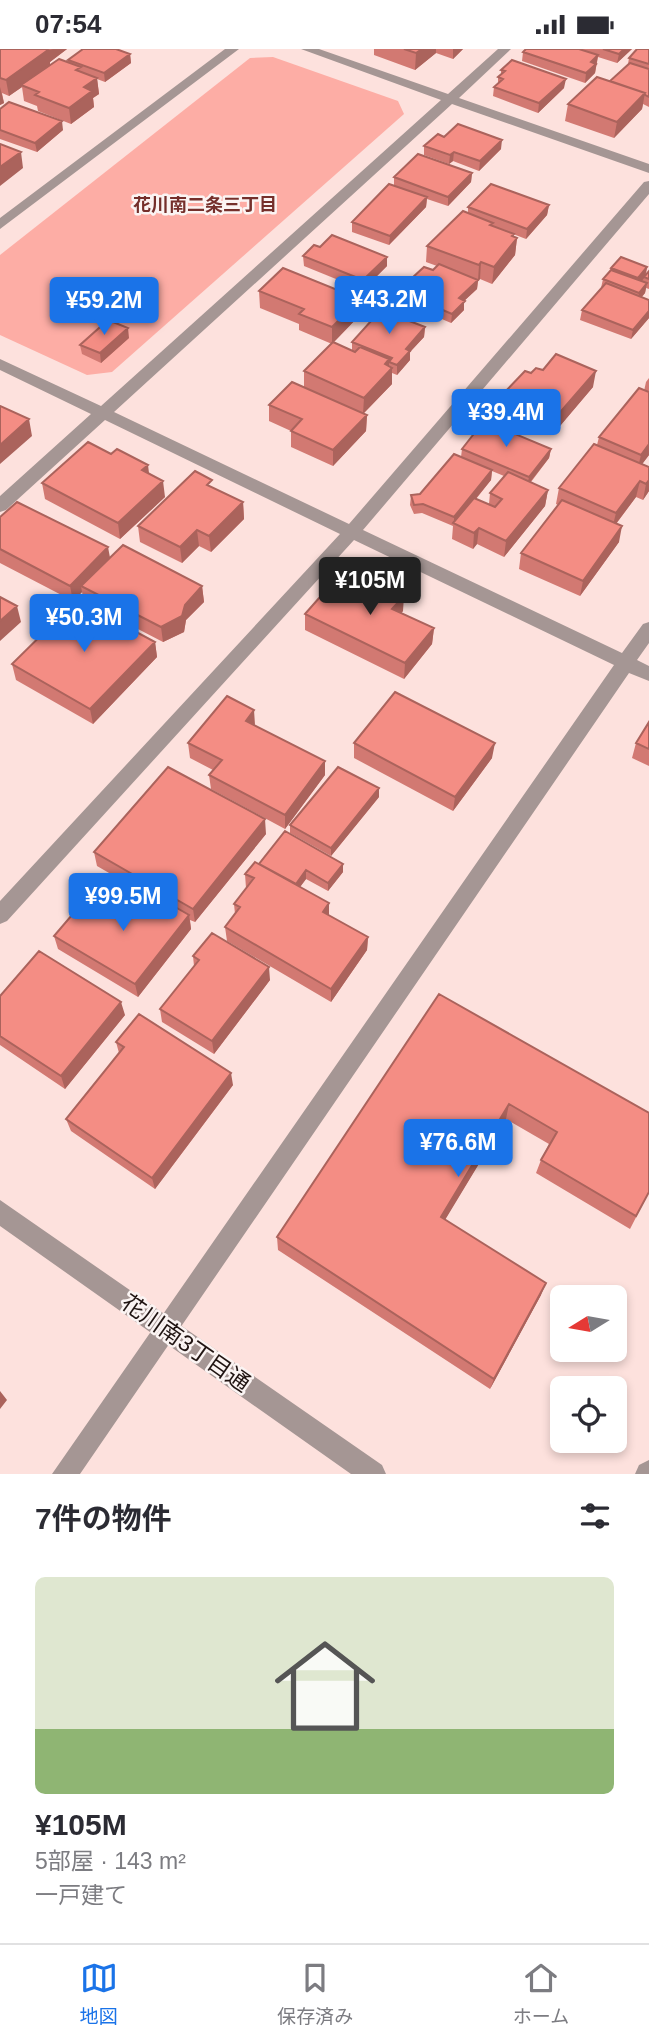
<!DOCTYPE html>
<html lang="ja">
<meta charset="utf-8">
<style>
body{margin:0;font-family:Helvetica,"Noto Sans JP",sans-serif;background:#f2f2f3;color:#2b2b33;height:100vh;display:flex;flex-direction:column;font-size:26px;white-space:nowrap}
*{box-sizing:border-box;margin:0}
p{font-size:23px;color:#7c7c81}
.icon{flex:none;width:38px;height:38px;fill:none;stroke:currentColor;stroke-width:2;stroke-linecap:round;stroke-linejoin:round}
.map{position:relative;height:1425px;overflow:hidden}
.side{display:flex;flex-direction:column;background:#fff;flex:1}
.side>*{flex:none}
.needle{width:46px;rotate:259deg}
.controls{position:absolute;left:550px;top:1236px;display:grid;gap:14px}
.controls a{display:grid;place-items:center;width:77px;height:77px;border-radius:10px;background:#fff;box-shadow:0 4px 10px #0003;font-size:35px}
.price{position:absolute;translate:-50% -60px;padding:0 16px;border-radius:7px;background:#1a73e8;color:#fff;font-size:23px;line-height:46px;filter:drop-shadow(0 2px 4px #0008)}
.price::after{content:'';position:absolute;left:50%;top:42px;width:21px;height:16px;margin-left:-10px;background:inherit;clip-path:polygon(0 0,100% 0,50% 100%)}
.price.selected{background:#222;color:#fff}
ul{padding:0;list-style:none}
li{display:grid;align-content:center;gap:14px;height:371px;padding:0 35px}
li+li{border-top:2px solid #e1e1e2}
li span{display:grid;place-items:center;height:217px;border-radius:10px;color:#555}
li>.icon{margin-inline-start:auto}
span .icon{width:126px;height:126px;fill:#fffc;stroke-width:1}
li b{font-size:30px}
h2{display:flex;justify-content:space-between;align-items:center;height:84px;padding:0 35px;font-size:30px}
.status{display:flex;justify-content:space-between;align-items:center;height:49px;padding:0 35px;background:#fff;direction:ltr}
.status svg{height:19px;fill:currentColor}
.tab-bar{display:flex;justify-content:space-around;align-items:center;height:98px;border-top:2px solid #e1e1e2;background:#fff;font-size:19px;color:#7c7c81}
.tab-bar a{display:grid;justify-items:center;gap:4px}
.tab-bar .selected{color:#1a73e8}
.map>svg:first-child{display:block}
</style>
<div class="status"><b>07:54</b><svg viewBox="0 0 49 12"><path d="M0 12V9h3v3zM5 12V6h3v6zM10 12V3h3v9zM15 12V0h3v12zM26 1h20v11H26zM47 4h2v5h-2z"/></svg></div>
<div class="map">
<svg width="649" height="1425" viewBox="0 0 649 1425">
<rect width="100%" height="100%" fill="#fde1dd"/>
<!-- green -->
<path fill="#fdada5" d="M 273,8 L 398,52 L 404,65 L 112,323 L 87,326 L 0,286 L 0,206 L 250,9 Z"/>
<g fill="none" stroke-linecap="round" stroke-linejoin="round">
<!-- minor -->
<path fill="#a59694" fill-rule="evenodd" d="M 225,0 L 239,0 L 0,180 L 0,169 Z
M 301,0 L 319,0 L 448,45 L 498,0 L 511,0 L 459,49 L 649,115 L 649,124 L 452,55 L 114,363 L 349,475 L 644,133 L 649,132 L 649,145 L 363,481 L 622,604 L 643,575 L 649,573 L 649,594 L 637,611 L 649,617 L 649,632 L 629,624 L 80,1425 L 52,1425 L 614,616 L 354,491 L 7,872 L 0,875 L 0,852 L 340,485 L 105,371 L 6,461 L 0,463 L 0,447 L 91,365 L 0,321 L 0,310 L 101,357 L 441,51 Z"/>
<!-- tertiary -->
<path fill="#a59694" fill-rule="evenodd" d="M 0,1151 L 382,1416 L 386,1425 L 351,1425 L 0,1177 Z
M 649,1411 L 649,1425 L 635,1425 L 639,1416 Z"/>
</g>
<!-- wall -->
<path fill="#d27972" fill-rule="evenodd" d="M 0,0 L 67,0 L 50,13 L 50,16 L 68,13 L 68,11 L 130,5 L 131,14 L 105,33 L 97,30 L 99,45 L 93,49 L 94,58 L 71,75 L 38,62 L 37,57 L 24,52 L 22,38 L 9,47 L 2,44 L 4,54 L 0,56 Z
M 374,0 L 463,0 L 453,10 L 436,4 L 415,21 L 374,6 Z
M 526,0 L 632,0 L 617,14 L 598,8 L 595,24 L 585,34 L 522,12 L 523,3 Z
M 649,0 L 649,58 L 643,55 L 642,60 L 614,89 L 565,72 L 568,55 L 610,32 L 628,15 L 629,9 Z
M 501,21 L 564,39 L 538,64 L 493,47 L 494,38 L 498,35 L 498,28 L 501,25 Z
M 0,60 L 63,81 L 37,103 L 0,90 Z
M 444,88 L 501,100 L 479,122 L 453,112 L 449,115 L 424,106 L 424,97 Z
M 472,124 L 471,133 L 448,157 L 427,150 L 426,158 L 389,196 L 352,183 L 352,173 L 394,137 L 394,128 Z
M 549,156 L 547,166 L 526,190 L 513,185 L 513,188 L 517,189 L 515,206 L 492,235 L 480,230 L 478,232 L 477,240 L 464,252 L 464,261 L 451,274 L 398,251 L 398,242 L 433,221 L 437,217 L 426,213 L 427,197 L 468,164 L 468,158 Z
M 320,198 L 387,208 L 387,217 L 363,241 L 304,217 L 303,207 Z
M 647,218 L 646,226 L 649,222 L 649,240 L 646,239 L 645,244 L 642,248 L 649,251 L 649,269 L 631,290 L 580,271 L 582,261 L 601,239 L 603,230 L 611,221 L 611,219 Z
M 259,242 L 360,250 L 360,266 L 332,295 L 299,281 L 299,275 L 260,259 Z
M 425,278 L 424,288 L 410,303 L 410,311 L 397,326 L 392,324 L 392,335 L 364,364 L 367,366 L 366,382 L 333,417 L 291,398 L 291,382 L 269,372 L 269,356 L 304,339 L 304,322 L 352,301 L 352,293 Z
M 129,289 L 101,314 L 82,305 L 80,296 Z
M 531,324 L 593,338 L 554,384 L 501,362 L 503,345 Z
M 649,329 L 649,406 L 642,415 L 649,418 L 649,442 L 643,451 L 636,448 L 616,475 L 619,493 L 580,547 L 519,520 L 521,504 L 558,456 L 556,455 L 559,439 L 597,396 L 599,388 L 644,342 L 646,333 Z
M 462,400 L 551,400 L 549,409 L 531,433 L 548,441 L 545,457 L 504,508 L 477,495 L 473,500 L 452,490 L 453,477 L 422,464 L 414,465 L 410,456 L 411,446 L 420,445 L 461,408 ZM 492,422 L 504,427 L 490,444 L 489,455 L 476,450 L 491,431 Z
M 149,425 L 165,448 L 120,490 L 45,450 L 42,434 Z
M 212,438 L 243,453 L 244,470 L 211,503 L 199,497 L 182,514 L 140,493 L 138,477 Z
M 0,468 L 110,508 L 202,537 L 204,553 L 186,571 L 184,583 L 163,593 L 84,552 L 82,543 L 73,552 L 0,514 Z
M 403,562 L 401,564 L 434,579 L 432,595 L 404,630 L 305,581 L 305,565 Z
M 155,593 L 157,608 L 93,675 L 16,631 L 12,615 Z
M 649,673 L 649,717 L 632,709 L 636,694 Z
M 255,676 L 325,726 L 285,780 L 211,740 L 209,726 L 213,721 L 190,709 L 188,694 Z
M 354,694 L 492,709 L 453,762 L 354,709 Z
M 379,748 L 331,807 L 290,784 L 290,776 Z
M 266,785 L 195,873 L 190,871 L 191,880 L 138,948 L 58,900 L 54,887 L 122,866 L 142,843 L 97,817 L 94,803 Z
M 259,815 L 343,815 L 343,823 L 328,842 L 306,830 L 300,838 L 329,867 L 368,888 L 367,901 L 331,953 L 227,892 L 225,878 L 235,865 L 234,855 L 246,839 L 245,825 Z
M 193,907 L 270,931 L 214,1005 L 162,973 L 160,960 L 194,917 Z
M 439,945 L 649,1143 L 630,1180 L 536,1124 L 541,1111 L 549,1095 L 506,1070 L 445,1170 L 541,1246 L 490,1340 L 278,1201 L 277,1188 Z
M 0,947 L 125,966 L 65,1040 L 0,996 Z
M 116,993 L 233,1036 L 155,1140 L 71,1082 L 66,1070 L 119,1004 Z"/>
<!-- shaded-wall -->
<path fill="#ab635c" d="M 53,0 L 67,0 L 50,13 L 50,17 L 21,36 L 22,38 L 9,47 L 6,31 L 48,1 Z
M 422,0 L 436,0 L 436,4 L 415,21 L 416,4 Z
M 453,0 L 463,0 L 453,10 Z
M 624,0 L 632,0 L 617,14 L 619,5 Z
M 130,5 L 131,14 L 105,33 L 104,24 Z
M 598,6 L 595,24 L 585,34 L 586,24 L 591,13 Z
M 97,29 L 99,45 L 93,49 L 94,58 L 71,75 L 69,59 L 84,38 Z
M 566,30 L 564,39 L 538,64 L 539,54 Z
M 0,38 L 4,54 L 0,56 Z
M 645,44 L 642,60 L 614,89 L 617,73 Z
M 62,72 L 63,81 L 37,103 L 35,94 Z
M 502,91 L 501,100 L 479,122 L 480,112 Z
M 21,103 L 23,119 L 0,137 L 0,118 Z
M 454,103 L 453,112 L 449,115 L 450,106 Z
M 472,124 L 471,133 L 448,157 L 448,148 Z
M 427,148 L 426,158 L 389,196 L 390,187 Z
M 549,156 L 547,166 L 526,190 L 527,180 Z
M 514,185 L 512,195 L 517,189 L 515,206 L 492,235 L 494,218 Z
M 387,208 L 387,217 L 363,241 L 363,231 Z
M 481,213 L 480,230 L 478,232 L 479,216 Z
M 647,218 L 645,228 L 636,239 L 638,229 Z
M 478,231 L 477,240 L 464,252 L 464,261 L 451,274 L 452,265 L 459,249 Z
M 647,234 L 645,244 L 637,253 L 639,244 Z
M 360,250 L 360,266 L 332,295 L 332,278 Z
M 649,262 L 649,269 L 631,290 L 633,281 Z
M 425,278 L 424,288 L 410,303 L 410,311 L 397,326 L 397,316 L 406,300 Z
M 128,279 L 129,289 L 101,314 L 100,304 Z
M 389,310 L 389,322 L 392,319 L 392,335 L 363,365 L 364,349 L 385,315 Z
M 596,322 L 593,338 L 554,384 L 556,368 Z
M 367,366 L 366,382 L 333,417 L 333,401 Z
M 29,370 L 32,387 L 0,415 L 0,396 Z
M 649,395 L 649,406 L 637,422 L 641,406 Z
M 551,400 L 549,409 L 527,437 L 529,428 Z
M 148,416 L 150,432 L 142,421 Z
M 492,421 L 491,431 L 455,475 L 454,474 L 454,468 Z
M 649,431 L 649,442 L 643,451 L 646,435 Z
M 163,432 L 165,448 L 120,490 L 118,474 Z
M 640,432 L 636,448 L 612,480 L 616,464 Z
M 548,441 L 545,457 L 504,508 L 506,492 Z
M 243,453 L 244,470 L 211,503 L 209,487 Z
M 622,477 L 619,493 L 580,547 L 583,532 Z
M 479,479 L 477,495 L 473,500 L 474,484 Z
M 197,481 L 199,497 L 182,514 L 180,498 Z
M 108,498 L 111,514 L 81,537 L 82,543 L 73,552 L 70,537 Z
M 202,537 L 204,553 L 186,571 L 184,583 L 163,593 L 161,578 Z
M 404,547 L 403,562 L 391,576 L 392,560 Z
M 17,557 L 21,573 L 0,592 L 0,572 Z
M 434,579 L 432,595 L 404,630 L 405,614 Z
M 155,593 L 157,608 L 93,675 L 90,660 Z
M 254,661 L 255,676 L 246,672 Z
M 495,694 L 492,709 L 453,762 L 455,748 Z
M 325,712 L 325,726 L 285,780 L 285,766 Z
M 379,739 L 379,748 L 331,807 L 331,799 Z
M 265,770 L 266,785 L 195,873 L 193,860 Z
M 343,815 L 343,823 L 328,842 L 328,834 Z
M 306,821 L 306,830 L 294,846 L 294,838 Z
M 329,854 L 329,867 L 323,863 Z
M 189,866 L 191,880 L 138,948 L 135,935 Z
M 368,888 L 367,901 L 331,953 L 331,940 Z
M 269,918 L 270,931 L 214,1005 L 212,992 Z
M 121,953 L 125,966 L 65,1040 L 61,1027 Z
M 231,1024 L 233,1036 L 155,1140 L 152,1129 Z
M 509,1055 L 506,1070 L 439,1181 L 441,1168 Z
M 546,1234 L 541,1246 L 490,1340 L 494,1330 Z
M 0,1342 L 7,1351 L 0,1360 Z"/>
<!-- building -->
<path fill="#f48d84" stroke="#ab635c" stroke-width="2" d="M 0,0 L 46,0 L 48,1 L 6,31 L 0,29 Z
M 83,0 L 116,0 L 130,5 L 104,24 L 68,11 Z
M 404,0 L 422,0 L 416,4 Z
M 526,0 L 579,0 L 598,6 L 591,13 L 596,15 L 586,24 L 523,3 Z
M 603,0 L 624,0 L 619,5 Z
M 637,0 L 649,0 L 649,15 L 629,9 Z
M 59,10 L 81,18 L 76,21 L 97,29 L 84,38 L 92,42 L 69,59 L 35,46 L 39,43 L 21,36 Z
M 512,11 L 566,30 L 539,54 L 494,38 L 503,30 L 498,28 L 505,22 L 501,21 Z
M 630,14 L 649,20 L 649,48 L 645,46 L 645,44 L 610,32 Z
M 597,28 L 645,44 L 617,73 L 568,55 Z
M 9,53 L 62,72 L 35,94 L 0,81 L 0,60 Z
M 458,75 L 502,91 L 480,112 L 454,103 L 450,106 L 424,97 L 438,85 L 444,88 Z
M 0,95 L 21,103 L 0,118 Z
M 418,105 L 472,124 L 448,148 L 394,128 Z
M 389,135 L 427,148 L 390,187 L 352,173 Z
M 491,135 L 549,156 L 527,180 L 468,158 Z
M 463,162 L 493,174 L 490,176 L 514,185 L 512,187 L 517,189 L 494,218 L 481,213 L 479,216 L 427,197 Z
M 332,186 L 387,208 L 363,231 L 303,207 L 314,196 L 320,198 Z
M 621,208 L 647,218 L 638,229 L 611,219 Z
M 439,215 L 478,231 L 459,249 L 465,252 L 452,265 L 398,242 L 424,218 L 433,221 Z
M 283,219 L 360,250 L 332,278 L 299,265 L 304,260 L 259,242 Z
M 611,221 L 647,234 L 639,244 L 603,230 Z
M 649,222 L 649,230 L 644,228 Z
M 606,234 L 649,251 L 649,262 L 633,281 L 582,261 Z
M 381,261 L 425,278 L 406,300 L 410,302 L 397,316 L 389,313 L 392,309 L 352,293 Z
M 108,271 L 128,279 L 100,304 L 80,296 Z
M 333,293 L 355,303 L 360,298 L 389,310 L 385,315 L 392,319 L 364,349 L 304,322 Z
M 556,305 L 596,322 L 556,368 L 503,345 L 525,322 L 531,324 L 536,319 L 543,321 Z
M 292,333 L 367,366 L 333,401 L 291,382 L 302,370 L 269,356 Z
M 639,339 L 649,343 L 649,395 L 641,406 L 599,388 Z
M 0,357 L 29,370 L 0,396 Z
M 484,372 L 551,400 L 529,428 L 462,400 Z
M 88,393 L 111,405 L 117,400 L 148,416 L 142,421 L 163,432 L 118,474 L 42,434 Z
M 594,395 L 649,418 L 649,431 L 646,435 L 640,432 L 616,464 L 559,439 Z
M 454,405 L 492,421 L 454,468 L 423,455 L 414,456 L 411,446 L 420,445 Z
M 195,422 L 212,431 L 207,436 L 243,453 L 209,487 L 197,481 L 180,498 L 138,477 Z
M 508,423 L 548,441 L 506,492 L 479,479 L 474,484 L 453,474 L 474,449 L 495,458 L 502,450 L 490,444 Z
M 562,451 L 622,477 L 583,532 L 521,504 Z
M 17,453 L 108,498 L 70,537 L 0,500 L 0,468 Z
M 123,496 L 202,537 L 185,556 L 182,567 L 161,578 L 81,537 Z
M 342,523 L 383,543 L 387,538 L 404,547 L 392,560 L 434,579 L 405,614 L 305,565 Z
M 0,548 L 17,557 L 0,572 Z
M 77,551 L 155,593 L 90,660 L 12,615 Z
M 395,643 L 495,694 L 455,748 L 354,694 Z
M 227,647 L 254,661 L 246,672 L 325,712 L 285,766 L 209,726 L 222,711 L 188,694 Z
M 649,673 L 649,700 L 636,694 Z
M 168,718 L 265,770 L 193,860 L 94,803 Z
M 338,718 L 379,739 L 331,799 L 290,776 Z
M 285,782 L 343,815 L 328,834 L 306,821 L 296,835 L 259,815 Z
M 255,813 L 329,854 L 323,863 L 368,888 L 331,940 L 225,878 L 240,858 L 234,855 L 254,829 L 245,825 Z
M 144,840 L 189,866 L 135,935 L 54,887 L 89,846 L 122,866 Z
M 212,884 L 269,918 L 212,992 L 160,960 L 199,911 L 193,907 Z
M 39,902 L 121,953 L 61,1027 L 0,987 L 0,947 Z
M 439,945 L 649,1064 L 649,1143 L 636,1167 L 541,1111 L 557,1083 L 509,1055 L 441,1168 L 546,1234 L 494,1330 L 277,1188 Z
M 139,965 L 231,1024 L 152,1129 L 66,1070 L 124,998 L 116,993 Z"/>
<g text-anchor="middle" stroke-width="5" stroke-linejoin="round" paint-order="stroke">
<!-- far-neighbourhood labels -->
<g font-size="18" font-weight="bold" fill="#752f2b" stroke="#fbf4f3">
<text x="205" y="162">花川南二条三丁目</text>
</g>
<!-- near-street labels -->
<g font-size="23" fill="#201412" stroke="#fbf4f3">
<text transform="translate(186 1294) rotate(35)" y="8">花川南3丁目通</text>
</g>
</g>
</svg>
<div class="controls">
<a><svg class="needle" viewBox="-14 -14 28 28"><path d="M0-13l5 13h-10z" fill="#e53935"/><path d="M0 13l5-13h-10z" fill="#7c7c81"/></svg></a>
<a><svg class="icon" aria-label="locate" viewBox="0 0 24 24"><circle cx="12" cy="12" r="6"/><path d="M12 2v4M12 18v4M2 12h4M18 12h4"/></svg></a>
</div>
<b class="price" style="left:389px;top:287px">¥43.2M</b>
<b class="price" style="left:104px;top:288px">¥59.2M</b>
<b class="price" style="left:506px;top:400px">¥39.4M</b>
<b class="price selected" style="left:370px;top:568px">¥105M</b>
<b class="price" style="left:84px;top:605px">¥50.3M</b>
<b class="price" style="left:123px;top:884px">¥99.5M</b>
<b class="price" style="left:458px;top:1130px">¥76.6M</b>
</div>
<section class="side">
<h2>7件の物件<svg class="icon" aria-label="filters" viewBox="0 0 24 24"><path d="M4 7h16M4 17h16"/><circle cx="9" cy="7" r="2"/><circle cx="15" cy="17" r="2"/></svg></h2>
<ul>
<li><span style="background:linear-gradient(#dfe7d0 70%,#8fb573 0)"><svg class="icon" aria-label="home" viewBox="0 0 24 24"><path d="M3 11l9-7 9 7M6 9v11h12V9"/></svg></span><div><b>¥105M</b><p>5部屋 · 143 m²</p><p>一戸建て</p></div></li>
</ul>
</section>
<nav class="tab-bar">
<a class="selected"><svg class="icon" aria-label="map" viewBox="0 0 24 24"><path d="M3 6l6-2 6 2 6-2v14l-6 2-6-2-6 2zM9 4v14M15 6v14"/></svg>地図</a>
<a><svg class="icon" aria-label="saved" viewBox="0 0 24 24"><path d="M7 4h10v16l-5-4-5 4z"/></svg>保存済み</a>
<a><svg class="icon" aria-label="home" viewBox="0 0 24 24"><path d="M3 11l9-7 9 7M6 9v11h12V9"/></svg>ホーム</a>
</nav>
